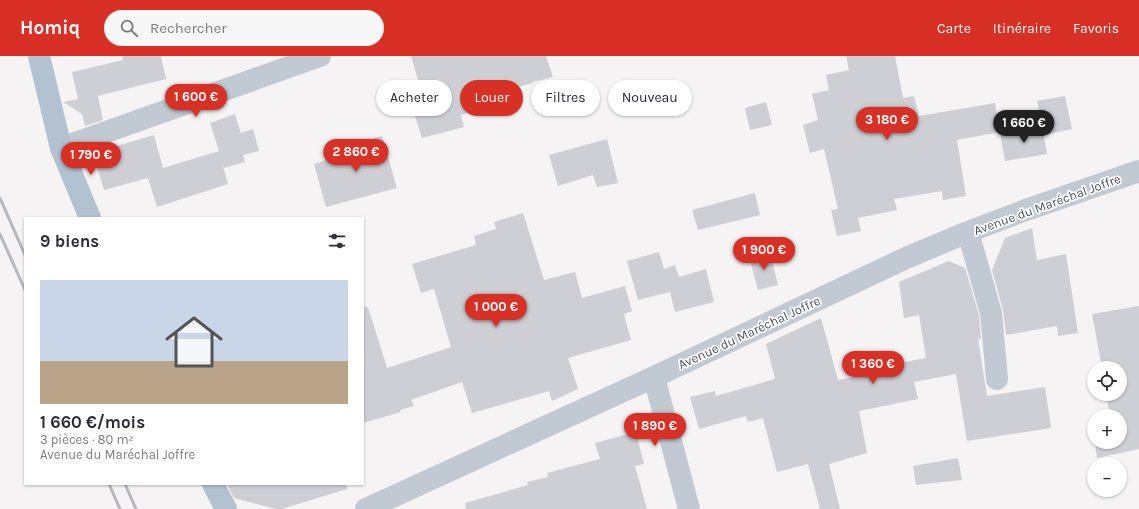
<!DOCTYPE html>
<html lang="fr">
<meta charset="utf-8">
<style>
body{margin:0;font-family:Karla,sans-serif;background:#f7f7f7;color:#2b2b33;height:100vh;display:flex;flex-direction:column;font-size:15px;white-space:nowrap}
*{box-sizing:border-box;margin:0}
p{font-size:13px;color:#7c7c81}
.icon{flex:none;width:22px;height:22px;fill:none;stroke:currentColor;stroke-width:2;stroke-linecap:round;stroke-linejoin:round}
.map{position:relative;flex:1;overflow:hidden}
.details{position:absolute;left:24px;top:161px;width:340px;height:268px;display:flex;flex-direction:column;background:#fff;border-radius:0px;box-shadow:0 1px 3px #0004}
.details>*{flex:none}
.guide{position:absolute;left:376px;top:24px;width:380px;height:36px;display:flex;gap:8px}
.fabs{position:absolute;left:1087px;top:305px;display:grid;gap:8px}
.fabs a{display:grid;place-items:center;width:40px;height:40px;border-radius:50%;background:#fff;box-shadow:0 1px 3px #0004;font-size:20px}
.price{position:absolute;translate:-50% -34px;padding:0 9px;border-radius:14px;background:#d93025;color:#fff;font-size:13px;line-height:26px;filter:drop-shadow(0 1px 2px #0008)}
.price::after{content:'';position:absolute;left:50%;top:24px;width:12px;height:9px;margin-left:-6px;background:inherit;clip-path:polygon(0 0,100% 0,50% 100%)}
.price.active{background:#222;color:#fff}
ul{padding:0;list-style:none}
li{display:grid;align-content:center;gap:8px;height:212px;padding:0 16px}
li span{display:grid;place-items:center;height:124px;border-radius:0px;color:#555}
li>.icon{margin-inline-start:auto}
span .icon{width:72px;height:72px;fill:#fffc;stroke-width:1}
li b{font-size:17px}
h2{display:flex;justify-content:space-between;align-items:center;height:48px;padding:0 16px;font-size:17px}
.tag{padding:0 14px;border-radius:18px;background:#fff;box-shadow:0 1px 3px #0004;font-size:14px;line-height:36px}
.tag.active{background:#d93025;color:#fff}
header{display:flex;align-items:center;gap:24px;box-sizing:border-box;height:56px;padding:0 20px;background:#d93025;color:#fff}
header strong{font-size:19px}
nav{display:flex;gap:22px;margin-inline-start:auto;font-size:14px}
.search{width:280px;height:36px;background:#f7f7f7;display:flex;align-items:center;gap:10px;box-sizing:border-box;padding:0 14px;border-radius:22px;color:#7c7c81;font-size:15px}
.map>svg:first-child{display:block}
</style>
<header>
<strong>Homiq</strong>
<div class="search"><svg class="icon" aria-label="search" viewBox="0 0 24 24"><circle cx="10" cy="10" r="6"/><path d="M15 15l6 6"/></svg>Rechercher</div>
<nav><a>Carte</a><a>Itinéraire</a><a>Favoris</a></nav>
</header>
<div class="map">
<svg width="1139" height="453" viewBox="0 0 1139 453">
<rect width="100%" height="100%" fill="#f5f3f3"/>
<!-- building -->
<path fill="#cdcfd5" d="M 122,0 L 161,0 L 166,23 L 98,40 L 103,64 L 85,70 L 82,58 L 63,46 L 78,43 L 72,16 L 123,4 Z
M 411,0 L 546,0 L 553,21 L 533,26 L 533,27 L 468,44 L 472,56 L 461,59 L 464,71 L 422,82 L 412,51 L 425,48 Z
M 846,0 L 895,0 L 903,42 L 914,40 L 919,60 L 995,47 L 1000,76 L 957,84 L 966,140 L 943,144 L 942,135 L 894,143 L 897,154 L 858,162 L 861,175 L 837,180 L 831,154 L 838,153 L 824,93 L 810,97 L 803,69 L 818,64 L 812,38 L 829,34 L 826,19 L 849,14 Z
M 1065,40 L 1072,73 L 1044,79 L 1037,45 Z
M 766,46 L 772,69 L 750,74 L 745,52 Z
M 235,58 L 241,77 L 253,73 L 259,95 L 243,99 L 245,106 L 224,112 L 222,106 L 228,128 L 157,151 L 148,122 L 104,134 L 93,97 L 154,79 L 163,112 L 219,95 L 210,67 Z
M 1042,70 L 1047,98 L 1005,105 L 1000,77 Z
M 382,80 L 397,132 L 326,151 L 314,108 L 355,96 L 353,88 Z
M 607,83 L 618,127 L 597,131 L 593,119 L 558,130 L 549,99 Z
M 755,137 L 760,159 L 698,174 L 692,154 Z
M 523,157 L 544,224 L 575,216 L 582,242 L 625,230 L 632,255 L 624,258 L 631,284 L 568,302 L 578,333 L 552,345 L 549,335 L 472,357 L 462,326 L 411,344 L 414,350 L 400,354 L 401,356 L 363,367 L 363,251 L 368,251 L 387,312 L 451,291 L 434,233 L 421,237 L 412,208 L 476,189 L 474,180 L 496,173 L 494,166 Z
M 1032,172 L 1037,204 L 1066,198 L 1078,277 L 1058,280 L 1057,270 L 1006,279 L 1003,254 L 992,214 L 1005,182 Z
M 659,196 L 664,213 L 675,209 L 679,221 L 706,213 L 714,246 L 675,256 L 670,236 L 638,244 L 627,205 Z
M 770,196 L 778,229 L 758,234 L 749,201 Z
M 949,205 L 965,212 L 979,259 L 981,283 L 978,283 L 987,340 L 1045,331 L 1051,372 L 967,385 L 956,318 L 914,326 L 918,343 L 859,355 L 867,397 L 829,408 L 840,453 L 820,453 L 808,408 L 777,416 L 763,362 L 748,366 L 746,360 L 699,373 L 690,341 L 715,335 L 716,340 L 775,323 L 766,288 L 821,262 L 838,324 L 895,314 L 894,308 L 926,302 L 919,259 L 904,262 L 899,226 Z
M 1139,250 L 1139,393 L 1097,402 L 1095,386 L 1120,386 L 1120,360 L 1110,360 L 1106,338 L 1120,338 L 1120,312 L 1102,312 L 1092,258 Z
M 636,376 L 644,408 L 635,410 L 647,453 L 466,453 L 465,447 L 528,429 L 527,426 L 548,421 L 547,417 L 600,403 L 595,387 Z
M 958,402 L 962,424 L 916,429 L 913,410 Z
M 227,428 L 346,428 L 347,433 L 282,453 L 276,453 L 234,442 Z"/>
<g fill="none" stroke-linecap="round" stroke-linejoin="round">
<!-- minor -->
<path stroke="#c1cad2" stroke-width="22" d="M 61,92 L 320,0
M 968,176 L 991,257 L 997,323
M 654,321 L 689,453
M 366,453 L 654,321 L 906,202 L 968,176 L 1023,155 L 1139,115"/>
<!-- major -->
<path stroke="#b3c2d1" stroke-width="22" d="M 39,0 L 61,92 L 90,162
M 213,428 L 226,453"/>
<!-- rail -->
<path stroke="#b5b8bd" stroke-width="3" d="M 0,142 L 25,199
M 0,178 L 25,234
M 109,428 L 120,453
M 125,428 L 136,453"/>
</g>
<g text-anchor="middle" stroke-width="3.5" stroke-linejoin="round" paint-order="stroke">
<!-- street labels -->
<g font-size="13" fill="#4a5661" stroke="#fff">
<text transform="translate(1047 148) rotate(-20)" y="5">Avenue du Maréchal Joffre</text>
<text transform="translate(749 276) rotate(-25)" y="5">Avenue du Maréchal Joffre</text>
</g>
</g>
</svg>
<div class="fabs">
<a><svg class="icon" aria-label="locate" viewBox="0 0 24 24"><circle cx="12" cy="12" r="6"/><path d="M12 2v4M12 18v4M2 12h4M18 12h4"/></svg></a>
<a>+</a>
<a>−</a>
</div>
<b class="price" style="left:196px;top:62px">1 600 €</b>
<b class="price" style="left:887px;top:85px">3 180 €</b>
<b class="price active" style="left:1024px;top:88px">1 660 €</b>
<b class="price" style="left:356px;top:117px">2 860 €</b>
<b class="price" style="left:91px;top:120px">1 790 €</b>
<b class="price" style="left:764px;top:215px">1 900 €</b>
<b class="price" style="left:496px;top:272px">1 000 €</b>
<b class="price" style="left:873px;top:329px">1 360 €</b>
<b class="price" style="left:655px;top:391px">1 890 €</b>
<div class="guide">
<a class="tag">Acheter</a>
<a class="tag active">Louer</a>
<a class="tag">Filtres</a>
<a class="tag">Nouveau</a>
</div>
<section class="details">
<h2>9 biens<svg class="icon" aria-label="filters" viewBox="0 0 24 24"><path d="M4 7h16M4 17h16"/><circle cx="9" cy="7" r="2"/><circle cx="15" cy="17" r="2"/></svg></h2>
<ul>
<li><span style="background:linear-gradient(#c9d6e8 65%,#b9a48a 0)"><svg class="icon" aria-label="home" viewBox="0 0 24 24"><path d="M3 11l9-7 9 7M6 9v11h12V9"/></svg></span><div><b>1 660 €/mois</b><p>3 pièces · 80 m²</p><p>Avenue du Maréchal Joffre</p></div></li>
</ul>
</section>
</div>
